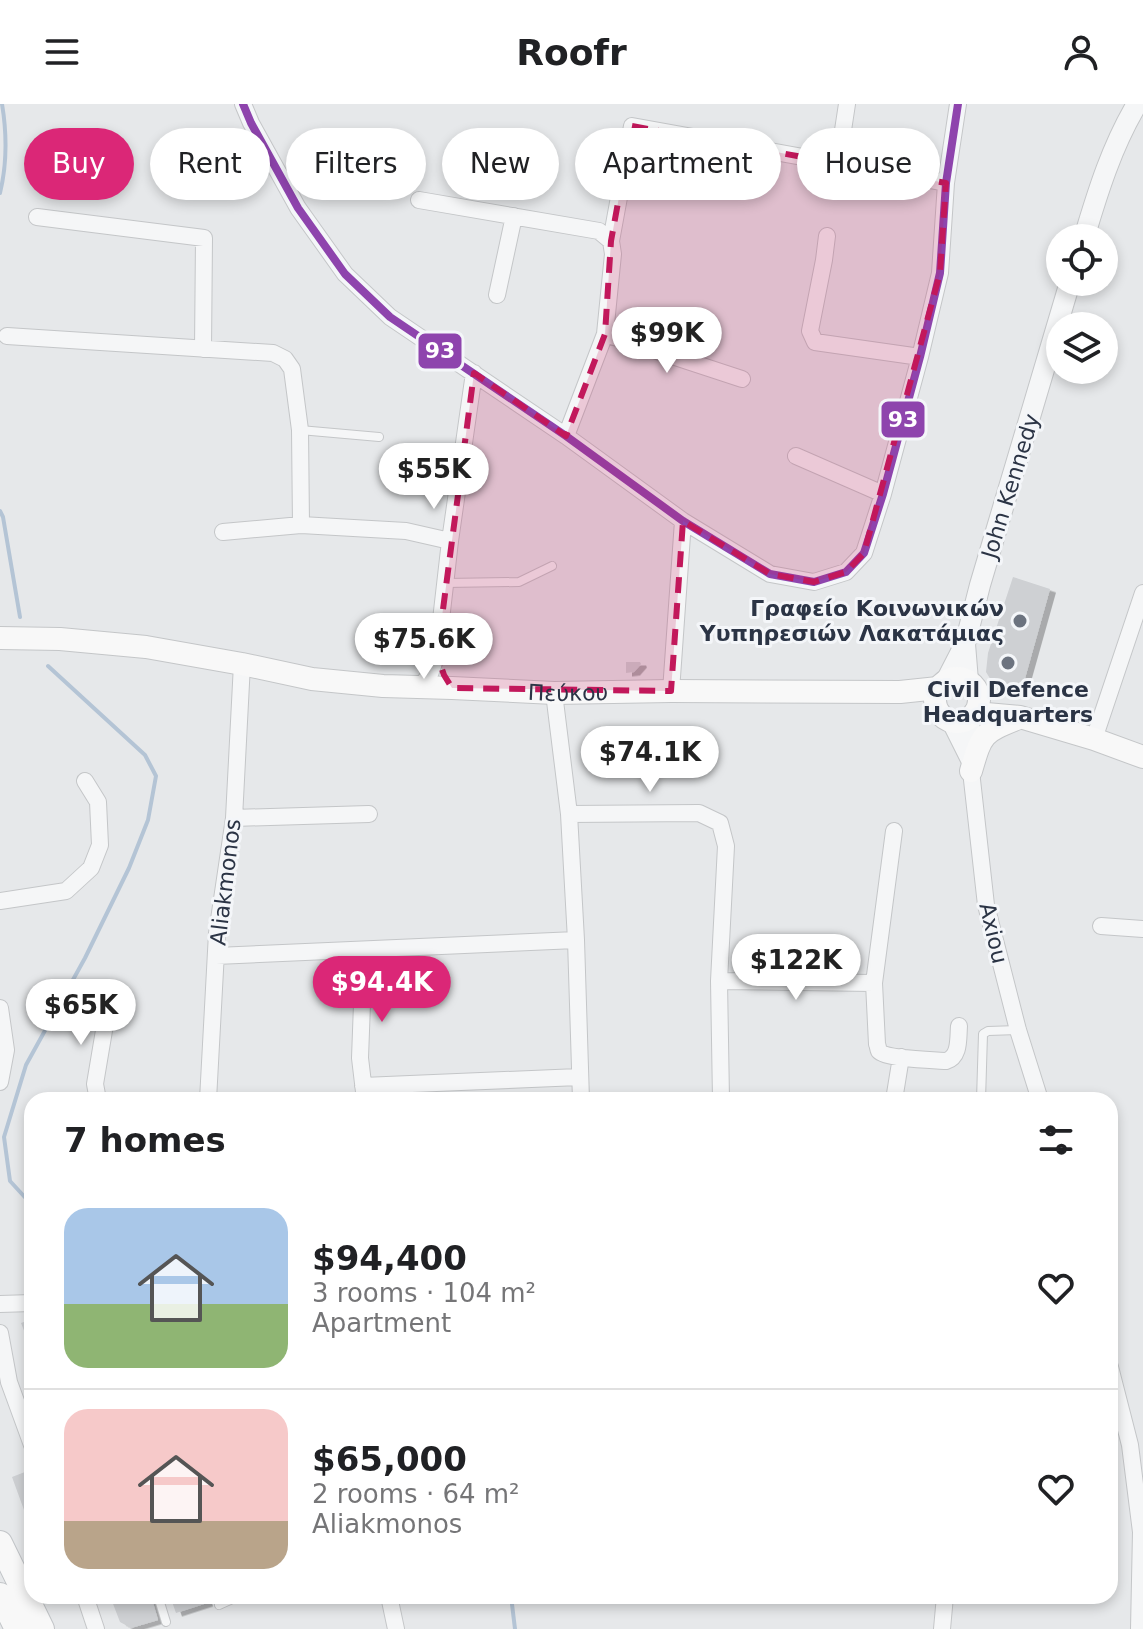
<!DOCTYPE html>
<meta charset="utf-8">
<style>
body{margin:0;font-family:"DejaVu Sans",sans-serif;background:#f6f6f6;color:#202124;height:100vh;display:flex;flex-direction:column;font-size:30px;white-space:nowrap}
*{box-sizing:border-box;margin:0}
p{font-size:26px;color:#757577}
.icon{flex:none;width:44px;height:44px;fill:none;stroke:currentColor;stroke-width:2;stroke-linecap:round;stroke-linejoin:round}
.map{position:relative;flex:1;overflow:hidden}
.panel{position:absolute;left:24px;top:988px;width:1094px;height:512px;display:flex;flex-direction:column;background:#fff;border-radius:24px;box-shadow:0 4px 12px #0003}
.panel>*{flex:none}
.hud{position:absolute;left:24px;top:24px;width:1096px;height:72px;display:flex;gap:16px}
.controls{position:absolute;left:1046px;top:120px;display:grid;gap:16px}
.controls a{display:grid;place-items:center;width:72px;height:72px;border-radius:50%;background:#fff;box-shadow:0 4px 12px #0003;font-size:40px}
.price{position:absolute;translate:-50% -68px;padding:0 18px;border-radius:28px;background:#fff;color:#222;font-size:26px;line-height:52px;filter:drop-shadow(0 2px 4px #0008)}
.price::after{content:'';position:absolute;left:50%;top:48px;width:24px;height:18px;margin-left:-12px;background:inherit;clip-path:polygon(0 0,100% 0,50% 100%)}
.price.on{background:#db2777;color:#fff}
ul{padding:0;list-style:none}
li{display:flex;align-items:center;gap:24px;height:200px;padding:0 40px}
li+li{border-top:2px solid #e0e0e0}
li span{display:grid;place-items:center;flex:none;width:224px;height:160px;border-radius:24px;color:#555}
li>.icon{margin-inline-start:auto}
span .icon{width:96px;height:96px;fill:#fffc;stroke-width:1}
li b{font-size:34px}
h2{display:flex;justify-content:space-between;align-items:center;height:96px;padding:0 40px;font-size:34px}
.tag{padding:0 28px;border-radius:36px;background:#fff;box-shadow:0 4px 12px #0003;font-size:28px;line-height:72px}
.tag.on{background:#db2777;color:#fff}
header{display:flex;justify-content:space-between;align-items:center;height:104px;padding:0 40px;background:#fff;font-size:36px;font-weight:800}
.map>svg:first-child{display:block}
</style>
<header><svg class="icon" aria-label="menu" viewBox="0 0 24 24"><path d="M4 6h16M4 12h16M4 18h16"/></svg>Roofr<svg class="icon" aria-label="person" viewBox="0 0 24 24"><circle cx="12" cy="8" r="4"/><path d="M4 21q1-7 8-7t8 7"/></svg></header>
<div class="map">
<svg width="1143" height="1525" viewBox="0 0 1143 1525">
<defs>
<filter id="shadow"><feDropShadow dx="6" dy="3.5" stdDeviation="0" flood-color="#0004"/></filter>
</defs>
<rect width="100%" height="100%" fill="#e6e8ea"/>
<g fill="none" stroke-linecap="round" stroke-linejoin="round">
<!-- stream -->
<path stroke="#b4c4d5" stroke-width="4" d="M 0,89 C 7,60 7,30 2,0
M 0,407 L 3,413 L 20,513
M 32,1101 L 10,1077 L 4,1033 L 26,961 L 85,854 L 129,764 L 148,716 L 156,672 L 145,651 L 48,562
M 511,1492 L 515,1525"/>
</g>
<!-- building -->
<path fill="#ced0d3" filter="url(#shadow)" d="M 1013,473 L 1050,485 L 1020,592 L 997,586 L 986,568 L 988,549 Z
M 626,558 L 640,558 L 641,560 L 634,568 L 626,569 Z
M 32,1215 L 32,1247 L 21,1219 Z
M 30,1366 L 32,1372 L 32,1428 L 12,1373 Z
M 110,1492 L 151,1492 L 158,1516 L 131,1524 L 120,1518 Z
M 170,1492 L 205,1492 L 207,1499 L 176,1509 Z"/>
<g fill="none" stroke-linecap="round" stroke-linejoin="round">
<!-- service casing -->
<g stroke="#c4c6c8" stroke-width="10">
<path id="service" d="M 300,326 L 379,333
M 445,479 L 519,478 L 552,462
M 981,996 L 983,930 L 988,927 L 1018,926
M 158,1492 L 166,1518
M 219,1501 L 239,1492"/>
</g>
<!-- minor casing -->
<g stroke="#c4c6c8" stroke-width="18">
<path id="minor" d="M 243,0 L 251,19 L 298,104 L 345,170 L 390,213 L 566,332 L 683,417 L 770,470 L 814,478 L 846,468 L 864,449 L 883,390 L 920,253 L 940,169 L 946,79 L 958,0
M 838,59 L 847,0
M 419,96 L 599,127 L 611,137
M 37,113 L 204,134 L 203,245
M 827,132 L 824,156 L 810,227 L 815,238 L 920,253
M 497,191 L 514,112
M 605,230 L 742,275
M 7,232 L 273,249 L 285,255 L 292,265 L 300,326 L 301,421
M 566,332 L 605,230 L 613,150 L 611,137 L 632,22 L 946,79
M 796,352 L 883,390
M 223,428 L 301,421 L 406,427 L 450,437
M 420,584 L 430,570 L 437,551 L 450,437 L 474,269
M 671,587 L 683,417
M 554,589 L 569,710 L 576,836 L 581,996
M 972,611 L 970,658 L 986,801 L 1018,926 L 1040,996
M 949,616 L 969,656
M 1094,635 L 1143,489
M 569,710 L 699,709 L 720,719 L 726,742 L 719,877 L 721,995
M 234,714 L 369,710
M 894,727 L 874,879 L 877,940 C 878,942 878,945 879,947 C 886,955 934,956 946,957 C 960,953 958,935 959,922
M 0,797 L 66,787 L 91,764 L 100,741 L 98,698 L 85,677
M 1101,822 L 1143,825
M 364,846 L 360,954 L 365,996
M 216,852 L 576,836
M 719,877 L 874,879
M 0,904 L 6,946 L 0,978
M 363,982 L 579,973
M 98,996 L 95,980 L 110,891
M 208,996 L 217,829 L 234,714 L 242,560
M 894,996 L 901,953
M 0,1200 L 32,1199
M 0,1229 L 9,1278 L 32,1341
M 1110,1263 L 1130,1341 L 1141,1428 L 1139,1525
M 85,1492 L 96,1525
M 389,1492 L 396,1525
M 942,1525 L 945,1492"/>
</g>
<!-- tertiary casing -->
<g stroke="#c4c6c8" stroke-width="22">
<path id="tertiary" d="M 1084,134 C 1098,87 1112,42 1137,0
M 965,540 L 968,577
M 946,577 L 965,540 L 980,481 L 1070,178"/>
</g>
<!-- secondary casing -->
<g stroke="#c4c6c8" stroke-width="24">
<g id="secondary">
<path id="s1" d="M 0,534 L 60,535 L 146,543 L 242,560 L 312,575 L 383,582 L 452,584 L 554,589 L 671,587 L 900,588 L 938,584"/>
<circle cx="957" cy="596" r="22"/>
<path d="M 975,609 L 1020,613 L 1094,635 L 1143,653"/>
<path d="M 971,667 C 982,629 982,629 1019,614"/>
</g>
</g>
<!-- primary casing -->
<g stroke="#c2c5c8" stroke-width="26">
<path id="primary" d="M 0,1439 L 42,1525
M 0,1491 L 17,1525"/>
</g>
<!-- service -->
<use href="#service" stroke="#f5f6f7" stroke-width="8"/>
<!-- minor -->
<use href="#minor" stroke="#f5f6f7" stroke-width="16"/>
<!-- tertiary -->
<use href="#tertiary" stroke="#f5f6f7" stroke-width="20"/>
<!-- secondary -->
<use href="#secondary" stroke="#f8f8f8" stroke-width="22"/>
<!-- primary -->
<use href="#primary" stroke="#f8f8f8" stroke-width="24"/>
<!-- bus-1 casing -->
<g stroke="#f4f6f9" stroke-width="14">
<path id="bus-1" d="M 243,0 L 251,19 L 298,104 L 345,170 L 390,213 L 566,332 L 683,417 L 770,470 L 814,478 L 846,468 L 864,449 L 883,390 L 920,253 L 940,169 L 946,79 L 958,0"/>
</g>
<!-- bus-1 -->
<use href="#bus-1" stroke="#8e44ad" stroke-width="8"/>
</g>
<!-- marked area -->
<path fill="#c2185b" fill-opacity="0.2" stroke="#c2185b" stroke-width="6" stroke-dasharray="16 10" stroke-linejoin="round" d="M 632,22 L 946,79 L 940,169 L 864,449 L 846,468 L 814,478 L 770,470 L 683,417 L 671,587 L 452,584 L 444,571 L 437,551 L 474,269 L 566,332 L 605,230 L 611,137 Z"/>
<!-- markers -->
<g fill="#6c737f" stroke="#f4f6f9" stroke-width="3">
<circle cx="1020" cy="517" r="8"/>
<circle cx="1008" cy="559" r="8"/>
</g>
<g text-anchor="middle" stroke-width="6" stroke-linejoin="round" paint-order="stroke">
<!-- street labels -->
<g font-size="22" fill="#2b3445" stroke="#f4f6f9">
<text transform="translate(1010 382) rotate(-73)" y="8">John Kennedy</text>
<text dy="8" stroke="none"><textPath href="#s1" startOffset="572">Πεύκου</textPath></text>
<text transform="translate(225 778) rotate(-83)" y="8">Aliakmonos</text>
<text transform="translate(994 829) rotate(77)" y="8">Axiou</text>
</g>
<!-- poi labels -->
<g font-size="22" font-weight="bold" fill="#2b3445" stroke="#f4f6f9" text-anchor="end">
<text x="1004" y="512">Γραφείο Κοινωνικών<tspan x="1004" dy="25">Υυπηρεσιών Λακατάμιας</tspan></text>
<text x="1008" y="593" text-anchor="middle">Civil Defence<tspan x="1008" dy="25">Headquarters</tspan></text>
</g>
</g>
<g stroke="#f4f6f9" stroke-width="3">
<rect x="417" y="228" width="46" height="38" rx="8" fill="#8e44ad"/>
<rect x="880" y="296" width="46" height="39" rx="8" fill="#8e44ad"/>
</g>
<g font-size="22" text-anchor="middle" font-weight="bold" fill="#fff">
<text x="440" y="254">93</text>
<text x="903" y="323">93</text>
</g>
</svg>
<div class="controls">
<a><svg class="icon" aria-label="locate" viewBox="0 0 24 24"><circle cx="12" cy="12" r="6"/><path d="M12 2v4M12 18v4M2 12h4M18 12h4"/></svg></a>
<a><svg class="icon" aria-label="layers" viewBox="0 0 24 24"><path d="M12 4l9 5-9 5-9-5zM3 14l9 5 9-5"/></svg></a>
</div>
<b class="price" style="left:667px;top:271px">$99K</b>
<b class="price" style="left:434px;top:407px">$55K</b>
<b class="price" style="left:424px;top:577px">$75.6K</b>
<b class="price" style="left:650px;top:690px">$74.1K</b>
<b class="price" style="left:796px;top:898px">$122K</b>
<b class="price on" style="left:382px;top:920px">$94.4K</b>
<b class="price" style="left:81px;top:943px">$65K</b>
<div class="hud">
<a class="tag on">Buy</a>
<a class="tag">Rent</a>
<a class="tag">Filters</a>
<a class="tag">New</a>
<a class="tag">Apartment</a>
<a class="tag">House</a>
</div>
<section class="panel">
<h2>7 homes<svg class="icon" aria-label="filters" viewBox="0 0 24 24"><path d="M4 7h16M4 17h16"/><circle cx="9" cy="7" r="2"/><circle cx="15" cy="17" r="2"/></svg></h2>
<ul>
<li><span style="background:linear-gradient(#a9c7e8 60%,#8fb573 0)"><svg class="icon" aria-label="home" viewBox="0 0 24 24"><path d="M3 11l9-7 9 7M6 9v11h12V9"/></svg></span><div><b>$94,400</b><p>3 rooms · 104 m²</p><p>Apartment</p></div><svg class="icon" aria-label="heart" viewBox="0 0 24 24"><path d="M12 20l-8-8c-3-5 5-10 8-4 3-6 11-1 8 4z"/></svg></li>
<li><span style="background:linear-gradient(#f6c9c9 70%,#b9a48a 0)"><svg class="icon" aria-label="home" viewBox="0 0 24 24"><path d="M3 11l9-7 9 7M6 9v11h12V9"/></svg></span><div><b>$65,000</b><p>2 rooms · 64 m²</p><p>Aliakmonos</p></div><svg class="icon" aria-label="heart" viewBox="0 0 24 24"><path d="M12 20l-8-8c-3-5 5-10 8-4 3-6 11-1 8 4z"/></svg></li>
</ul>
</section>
</div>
